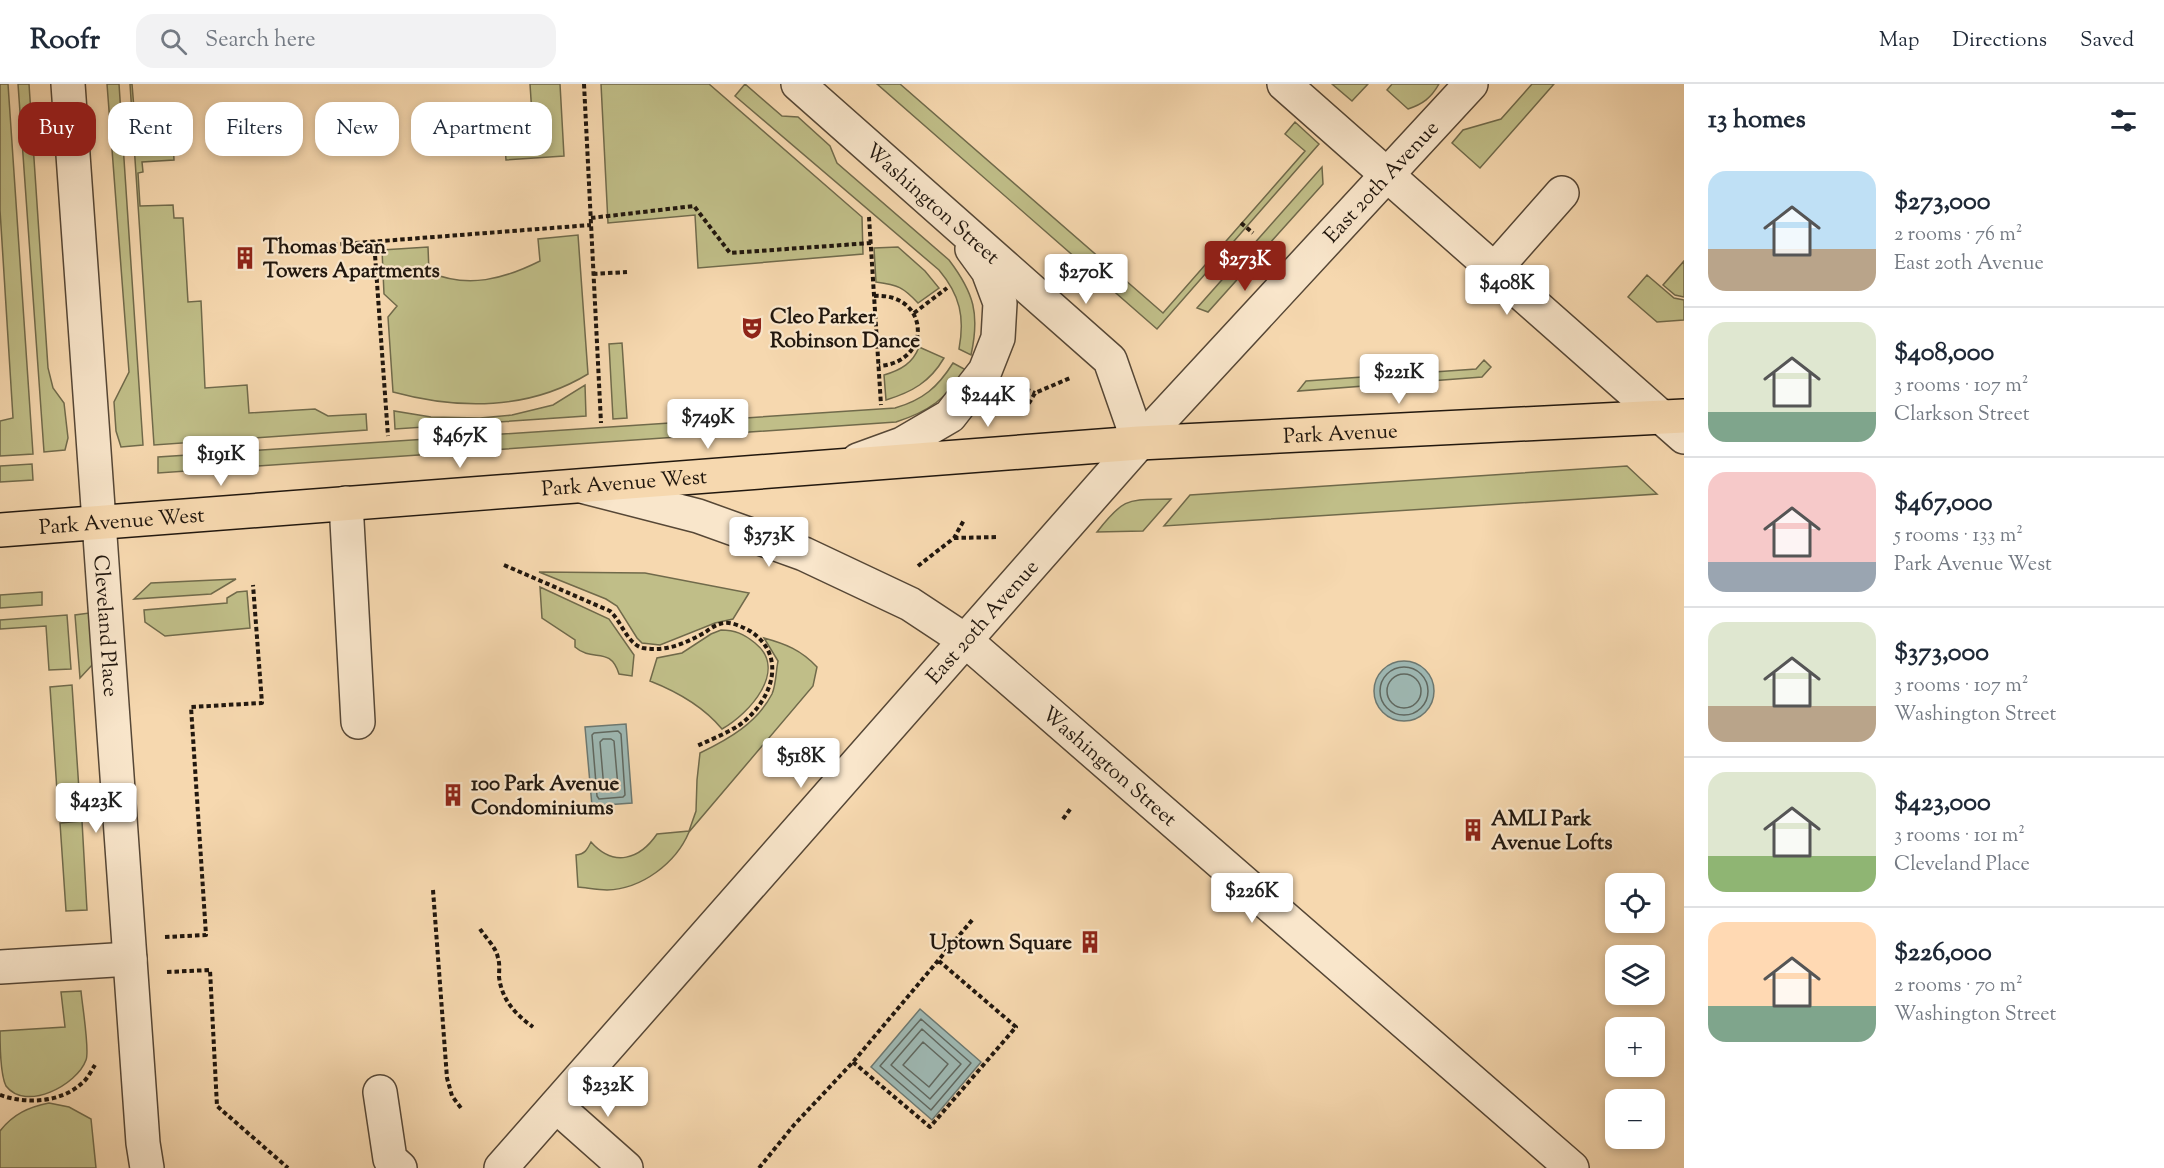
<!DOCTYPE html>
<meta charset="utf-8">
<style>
body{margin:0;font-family:"Sorts Mill Goudy",serif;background:#f2f2f3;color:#1f2937;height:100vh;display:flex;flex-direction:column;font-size:22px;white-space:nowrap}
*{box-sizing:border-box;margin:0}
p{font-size:20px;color:#747a83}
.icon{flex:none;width:33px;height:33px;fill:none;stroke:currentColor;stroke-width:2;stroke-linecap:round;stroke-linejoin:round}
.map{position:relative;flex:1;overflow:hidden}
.panel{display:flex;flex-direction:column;background:#fff;width:480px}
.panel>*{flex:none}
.hud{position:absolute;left:18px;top:18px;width:570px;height:54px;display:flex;gap:12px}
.tools{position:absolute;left:1605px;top:789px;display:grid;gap:12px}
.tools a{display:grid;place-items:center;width:60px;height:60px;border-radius:12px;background:#fff;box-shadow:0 3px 9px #0003;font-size:30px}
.price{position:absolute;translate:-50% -51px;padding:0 14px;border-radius:6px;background:#fff;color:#222;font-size:20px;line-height:39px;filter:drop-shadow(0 2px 3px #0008)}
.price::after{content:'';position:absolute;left:50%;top:36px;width:18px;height:14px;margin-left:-9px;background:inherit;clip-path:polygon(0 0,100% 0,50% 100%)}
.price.selected{background:#8f2418;color:#fff}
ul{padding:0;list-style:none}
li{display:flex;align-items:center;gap:18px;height:150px;padding:0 24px}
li+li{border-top:2px solid #e0e1e3}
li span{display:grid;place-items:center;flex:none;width:168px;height:120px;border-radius:18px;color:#555}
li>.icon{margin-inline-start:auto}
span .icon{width:72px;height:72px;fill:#fffc;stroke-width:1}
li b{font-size:26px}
h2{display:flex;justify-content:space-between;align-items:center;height:72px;padding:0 24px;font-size:26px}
.chip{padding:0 21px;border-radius:18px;background:#fff;box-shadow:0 3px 9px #0003;font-size:21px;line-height:54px}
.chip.selected{background:#8f2418;color:#fff}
header{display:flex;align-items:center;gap:36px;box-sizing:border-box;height:84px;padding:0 30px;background:#fff;border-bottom:2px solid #e0e1e3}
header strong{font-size:28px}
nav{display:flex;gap:33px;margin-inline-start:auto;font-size:21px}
.search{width:420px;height:54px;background:#f2f2f3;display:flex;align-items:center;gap:15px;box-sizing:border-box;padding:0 21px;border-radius:18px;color:#747a83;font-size:22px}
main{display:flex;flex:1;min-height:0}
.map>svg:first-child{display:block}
</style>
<header>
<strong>Roofr</strong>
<div class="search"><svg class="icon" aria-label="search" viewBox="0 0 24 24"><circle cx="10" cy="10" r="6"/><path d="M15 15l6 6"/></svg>Search here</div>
<nav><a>Map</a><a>Directions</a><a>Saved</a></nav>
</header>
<main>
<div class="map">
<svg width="1684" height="1084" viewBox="0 0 1684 1084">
<rect width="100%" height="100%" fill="#f6d8af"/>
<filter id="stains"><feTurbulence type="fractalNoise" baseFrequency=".00333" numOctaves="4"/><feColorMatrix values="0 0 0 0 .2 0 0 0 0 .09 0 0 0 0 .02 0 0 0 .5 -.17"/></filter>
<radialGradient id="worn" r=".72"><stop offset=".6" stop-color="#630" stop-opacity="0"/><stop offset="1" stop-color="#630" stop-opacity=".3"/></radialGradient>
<!-- green -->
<path fill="#c0be88" stroke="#706a4b" stroke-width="1.5" d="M 0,0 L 8,0 L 33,370 L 0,372 L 0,337 L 13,334 L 0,126 Z
M 18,0 L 29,0 L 48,284 L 53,304 L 64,319 L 68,354 L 65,366 L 44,368 Z
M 107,0 L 119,0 L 143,361 L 121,363 L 116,347 L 114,318 L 129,288 Z
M 130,0 L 132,0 L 135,37 L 172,35 L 174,76 L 142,78 L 143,88 L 138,89 L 140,122 L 173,121 L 174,134 L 183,134 L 188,218 L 201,217 L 205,304 L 247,301 L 249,329 L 315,325 L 328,332 L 366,330 L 367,346 L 154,361 Z
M 530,0 L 560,0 L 564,72 L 506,76 L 505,63 L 534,61 Z
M 601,0 L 709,0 L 862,133 L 863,170 L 698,184 L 695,131 L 608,139 Z
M 745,0 L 782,32 L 798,33 L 830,62 L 837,79 L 949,176 C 974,209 980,230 971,271 L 959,265 C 965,233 960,211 939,186 L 735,12 Z
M 877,0 L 900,0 L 1163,229 L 1305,67 L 1285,50 L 1295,38 L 1319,60 L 1157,245 Z
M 1332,0 L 1368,0 L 1352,17 Z
M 1392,0 L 1439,0 C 1431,14 1423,20 1408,25 L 1387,6 Z
M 1532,0 L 1554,0 L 1480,84 L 1452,59 L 1463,46 L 1501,35 Z
M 1322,83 L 1323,100 L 1208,228 L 1197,224 Z
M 578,151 L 588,290 C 529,326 459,326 393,308 L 388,233 L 397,222 L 384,210 L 382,166 L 428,163 L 429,188 C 468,205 504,195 540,177 L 538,155 Z
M 898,163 L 925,187 L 939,204 L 918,219 C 903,203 898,201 876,198 L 874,164 Z
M 1684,177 L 1684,213 L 1675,211 L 1663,201 Z
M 1647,191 L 1674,214 L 1684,216 L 1684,236 L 1657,238 L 1628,213 Z
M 622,259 L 627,334 L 613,335 L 609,260 Z
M 919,263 L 944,274 C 930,298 912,308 886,316 L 884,291 C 901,286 913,279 919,263 Z
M 1484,276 L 1491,283 L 1482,293 L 1298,307 L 1306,297 L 1476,285 Z
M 953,279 L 966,286 C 945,315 930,327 896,338 L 158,389 L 158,373 L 895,324 C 923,316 938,303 953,279 Z
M 585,301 L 586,332 L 395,345 L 394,327 L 431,333 L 480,334 L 512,331 L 553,321 Z
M 32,380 L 33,396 L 0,398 L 0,382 Z
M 1627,382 L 1657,410 L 1164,442 L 1190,411 Z
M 1171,415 L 1143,447 L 1097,448 C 1125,412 1128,416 1171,415 Z
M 539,488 L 645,489 L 749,509 L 733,535 L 715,539 L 660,561 L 642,559 L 637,554 L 617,522 L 606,515 Z
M 236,495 L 211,510 L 134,515 L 151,499 Z
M 540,503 L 609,535 L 634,571 L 632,592 L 619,590 C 610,561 593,579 575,563 L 575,556 L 542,534 Z
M 247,507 L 250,544 L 165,552 L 145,538 L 144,526 L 227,519 L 227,514 L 237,508 Z
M 42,508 L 42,521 L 0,524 L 0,511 Z
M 89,529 L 93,580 L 80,594 L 75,531 Z
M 67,531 L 71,585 L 49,586 L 46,542 L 0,545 L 0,536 Z
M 721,546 C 735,546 744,550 755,559 C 789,586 749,630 722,645 C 703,622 678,608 650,597 L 657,574 L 682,569 L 711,550 Z
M 764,554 C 786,560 801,566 817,583 L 813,602 L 689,748 C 676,779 642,805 607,806 C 598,806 588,804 578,803 L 576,771 C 585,770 587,766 591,758 C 614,784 640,775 657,750 L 689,747 L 696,727 L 697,696 L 700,669 C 729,655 757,639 772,610 C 776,601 776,587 778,577 Z
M 72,601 L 80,721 L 58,722 L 50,603 Z
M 82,737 L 87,826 L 66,827 L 60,739 Z
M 81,907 C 82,920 90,967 86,976 C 77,1001 26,1028 6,1002 C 0,990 0,961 0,947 L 65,943 L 61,908 Z
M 49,1019 L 69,1023 L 91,1035 L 96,1084 L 0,1084 L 0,1047 C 13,1030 29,1023 49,1019 Z"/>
<!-- water -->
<path fill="#9eb8b3" stroke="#6c7871" stroke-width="1.5" d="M1374 607a30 30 0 1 1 60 0a30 30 0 1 1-60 0Z
M 626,640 L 632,719 L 592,722 L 585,643 Z
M 920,925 L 981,978 L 932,1036 L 871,983 Z"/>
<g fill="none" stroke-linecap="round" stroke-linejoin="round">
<!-- shore -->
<path stroke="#606860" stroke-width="1.5" d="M1380 607a24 24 0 1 1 48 0a24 24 0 1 1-48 0Z
M1387 607a17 17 0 1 1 34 0a17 17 0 1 1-34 0Z
M 618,647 L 621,650 L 625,711 L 623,713 L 599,715 L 597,712 L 592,651 L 594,649 Z
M 603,655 L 611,655 L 614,657 L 618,703 L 615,706 L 606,707 L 604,705 L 600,658 Z
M 921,935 L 971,979 L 931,1026 L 880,982 Z
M 922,945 L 961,980 L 930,1015 L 891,981 Z
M 923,958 L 948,980 L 929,1003 L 903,981 Z"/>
<!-- minor casing -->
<g stroke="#564736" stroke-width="36">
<g id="minor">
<path id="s1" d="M 68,0 L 143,1059 L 147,1084"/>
<path id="s2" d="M 798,0 L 1110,276 L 1139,359"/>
<path d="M 1284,0 L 1684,353"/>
<path d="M 1494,186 L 1562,109"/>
<path d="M 858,376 L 902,360 L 950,332 L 985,287 L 998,254 L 1000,219 L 988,187 L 972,165"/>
<path id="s3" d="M 585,403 L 698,432 L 804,470 L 910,520 L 966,557 L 1572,1084"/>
<path d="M 346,419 L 358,638"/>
<path d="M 0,883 L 130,875"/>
<path d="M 380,1008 L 390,1075 L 400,1084"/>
<path d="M 556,1022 L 626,1084"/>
<path id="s4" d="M 501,1084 L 1139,359 L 1471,0"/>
</g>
</g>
<!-- major casing -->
<g stroke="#21170e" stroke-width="36">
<g id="major">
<path id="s5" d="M 0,446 L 1139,359 L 1684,332"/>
</g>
</g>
<!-- path -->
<path stroke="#21170e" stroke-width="4" stroke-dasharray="4.5 3" stroke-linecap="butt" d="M 584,0 L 601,339
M 869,133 L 881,321
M 591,134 L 694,122 L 730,169 L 871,159
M 1241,139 L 1253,149
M 374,157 L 388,352
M 303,163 L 591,141
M 593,190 L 627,188
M 874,212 C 929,208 934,278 879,282
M 914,229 L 947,204
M 863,250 L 876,249
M 1019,302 L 1035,309
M 1025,326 L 1035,309 L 1070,294
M 954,454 L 999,453
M 504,481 L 610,527 C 622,538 627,560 643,564 C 665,568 684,560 704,549 C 710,545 716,540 724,539 C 733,538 742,543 750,547 C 790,573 770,620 738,642 C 725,650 710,656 697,662
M 918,482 L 954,454 L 964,436
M 1063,735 L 1071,724
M 433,806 L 447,994 L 452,1012 L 461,1024
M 480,845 C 486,854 496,863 498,874 C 500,880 499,887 499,893 C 502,916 515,930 533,943
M 165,853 L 206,851 L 191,623 L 262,619 L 253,501
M 167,888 L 210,886 L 217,1022 L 288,1084
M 853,978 L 930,1043 L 1016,943 L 939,877
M 0,1011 C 25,1020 60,1019 81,1000 C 87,996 91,987 95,981
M 759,1084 L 794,1041 L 853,978 L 973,835"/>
<!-- minor -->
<use href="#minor" stroke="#f9e6cb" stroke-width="33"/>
<!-- major -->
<use href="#major" stroke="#f6d8af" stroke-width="33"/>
</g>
<!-- icons -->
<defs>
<g id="building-bare" transform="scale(1.8)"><path d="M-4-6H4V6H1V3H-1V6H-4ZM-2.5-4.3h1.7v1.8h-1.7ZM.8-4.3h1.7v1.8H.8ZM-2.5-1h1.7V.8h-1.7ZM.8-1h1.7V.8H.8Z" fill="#8f2418" stroke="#f9e6cb" stroke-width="2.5" paint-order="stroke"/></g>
<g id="theatre-bare" transform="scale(1.8)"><path d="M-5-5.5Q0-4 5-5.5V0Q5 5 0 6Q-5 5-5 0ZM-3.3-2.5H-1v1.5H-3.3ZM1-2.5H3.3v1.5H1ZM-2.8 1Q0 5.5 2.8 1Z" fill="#8f2418" stroke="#f9e6cb" stroke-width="2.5" paint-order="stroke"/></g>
</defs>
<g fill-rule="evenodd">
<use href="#building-bare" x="245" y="174"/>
<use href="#theatre-bare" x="752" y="244"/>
<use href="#building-bare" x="453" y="711"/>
<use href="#building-bare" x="1473" y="746"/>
<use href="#building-bare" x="1090" y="858"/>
</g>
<g text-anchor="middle" stroke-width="4.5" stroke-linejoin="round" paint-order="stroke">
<!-- street labels -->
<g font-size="21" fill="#21170e" stroke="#f9e6cb">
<text dy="7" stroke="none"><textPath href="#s4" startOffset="1322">East 20th Avenue</textPath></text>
<text dy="7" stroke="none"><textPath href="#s2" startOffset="180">Washington Street</textPath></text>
<text dy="7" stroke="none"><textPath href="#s5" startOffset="1344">Park Avenue</textPath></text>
<text dy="7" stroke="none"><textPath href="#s5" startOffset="626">Park Avenue West</textPath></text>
<text dy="7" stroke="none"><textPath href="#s5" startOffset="122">Park Avenue West</textPath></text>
<text dy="7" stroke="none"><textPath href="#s4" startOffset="728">East 20th Avenue</textPath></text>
<text dy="7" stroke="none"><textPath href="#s1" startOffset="543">Cleveland Place</textPath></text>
<text dy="7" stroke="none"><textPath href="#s3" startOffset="604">Washington Street</textPath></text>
</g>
<!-- poi labels -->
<g font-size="21" font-weight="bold" fill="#21170e" stroke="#f9e6cb" text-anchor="start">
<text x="263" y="169">Thomas Bean<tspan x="263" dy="24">Towers Apartments</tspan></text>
<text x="770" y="239">Cleo Parker<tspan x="770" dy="24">Robinson Dance</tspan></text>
<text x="471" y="706">100 Park Avenue<tspan x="471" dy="24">Condominiums</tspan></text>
<text x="1491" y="741">AMLI Park<tspan x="1491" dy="24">Avenue Lofts</tspan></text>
<text x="1072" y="865" text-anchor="end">Uptown Square</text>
</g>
</g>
<rect width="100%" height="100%" filter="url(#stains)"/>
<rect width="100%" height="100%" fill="url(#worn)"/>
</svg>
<div class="tools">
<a><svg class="icon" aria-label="locate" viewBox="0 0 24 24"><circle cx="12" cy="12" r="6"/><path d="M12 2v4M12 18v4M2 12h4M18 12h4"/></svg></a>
<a><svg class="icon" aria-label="layers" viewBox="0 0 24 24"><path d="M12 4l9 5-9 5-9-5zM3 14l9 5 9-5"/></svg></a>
<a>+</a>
<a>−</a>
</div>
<b class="price selected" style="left:1245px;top:208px">$273K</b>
<b class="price" style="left:1086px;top:221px">$270K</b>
<b class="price" style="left:1507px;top:232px">$408K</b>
<b class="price" style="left:1399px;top:321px">$221K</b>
<b class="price" style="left:988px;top:344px">$244K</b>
<b class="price" style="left:708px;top:366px">$749K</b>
<b class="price" style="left:460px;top:385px">$467K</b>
<b class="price" style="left:221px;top:403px">$191K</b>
<b class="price" style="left:769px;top:484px">$373K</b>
<b class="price" style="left:801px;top:705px">$518K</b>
<b class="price" style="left:96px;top:750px">$423K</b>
<b class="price" style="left:1252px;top:840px">$226K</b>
<b class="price" style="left:608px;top:1034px">$232K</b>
<div class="hud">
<a class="chip selected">Buy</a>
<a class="chip">Rent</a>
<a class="chip">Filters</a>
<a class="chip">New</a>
<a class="chip">Apartment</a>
</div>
</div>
<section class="panel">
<h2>13 homes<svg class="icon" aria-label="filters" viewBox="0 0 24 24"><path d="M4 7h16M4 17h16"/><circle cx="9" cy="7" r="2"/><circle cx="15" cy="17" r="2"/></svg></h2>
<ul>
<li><span style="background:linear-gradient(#bfe0f5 65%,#b9a48a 0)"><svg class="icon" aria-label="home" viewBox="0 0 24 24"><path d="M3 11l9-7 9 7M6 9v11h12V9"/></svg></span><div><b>$273,000</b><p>2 rooms · 76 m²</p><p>East 20th Avenue</p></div></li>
<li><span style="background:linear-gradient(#dfe7d0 75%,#7fa58c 0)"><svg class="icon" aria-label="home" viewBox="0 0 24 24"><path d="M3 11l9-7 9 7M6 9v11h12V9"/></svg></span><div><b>$408,000</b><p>3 rooms · 107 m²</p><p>Clarkson Street</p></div></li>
<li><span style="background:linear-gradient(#f6c9c9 75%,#9aa5b1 0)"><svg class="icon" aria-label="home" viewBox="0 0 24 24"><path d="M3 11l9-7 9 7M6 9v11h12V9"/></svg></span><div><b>$467,000</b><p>5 rooms · 133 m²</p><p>Park Avenue West</p></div></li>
<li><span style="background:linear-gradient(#dfe7d0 70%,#b9a48a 0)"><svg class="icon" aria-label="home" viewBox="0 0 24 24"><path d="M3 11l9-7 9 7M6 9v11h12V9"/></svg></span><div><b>$373,000</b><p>3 rooms · 107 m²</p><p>Washington Street</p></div></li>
<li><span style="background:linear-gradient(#dfe7d0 70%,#8fb573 0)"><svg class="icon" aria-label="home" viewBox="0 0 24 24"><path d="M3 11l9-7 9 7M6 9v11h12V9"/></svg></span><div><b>$423,000</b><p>3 rooms · 101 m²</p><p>Cleveland Place</p></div></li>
<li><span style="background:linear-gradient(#ffd9b3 70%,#7fa58c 0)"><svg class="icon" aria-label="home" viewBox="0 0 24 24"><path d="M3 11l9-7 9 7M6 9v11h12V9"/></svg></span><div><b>$226,000</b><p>2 rooms · 70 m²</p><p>Washington Street</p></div></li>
</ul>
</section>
</main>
